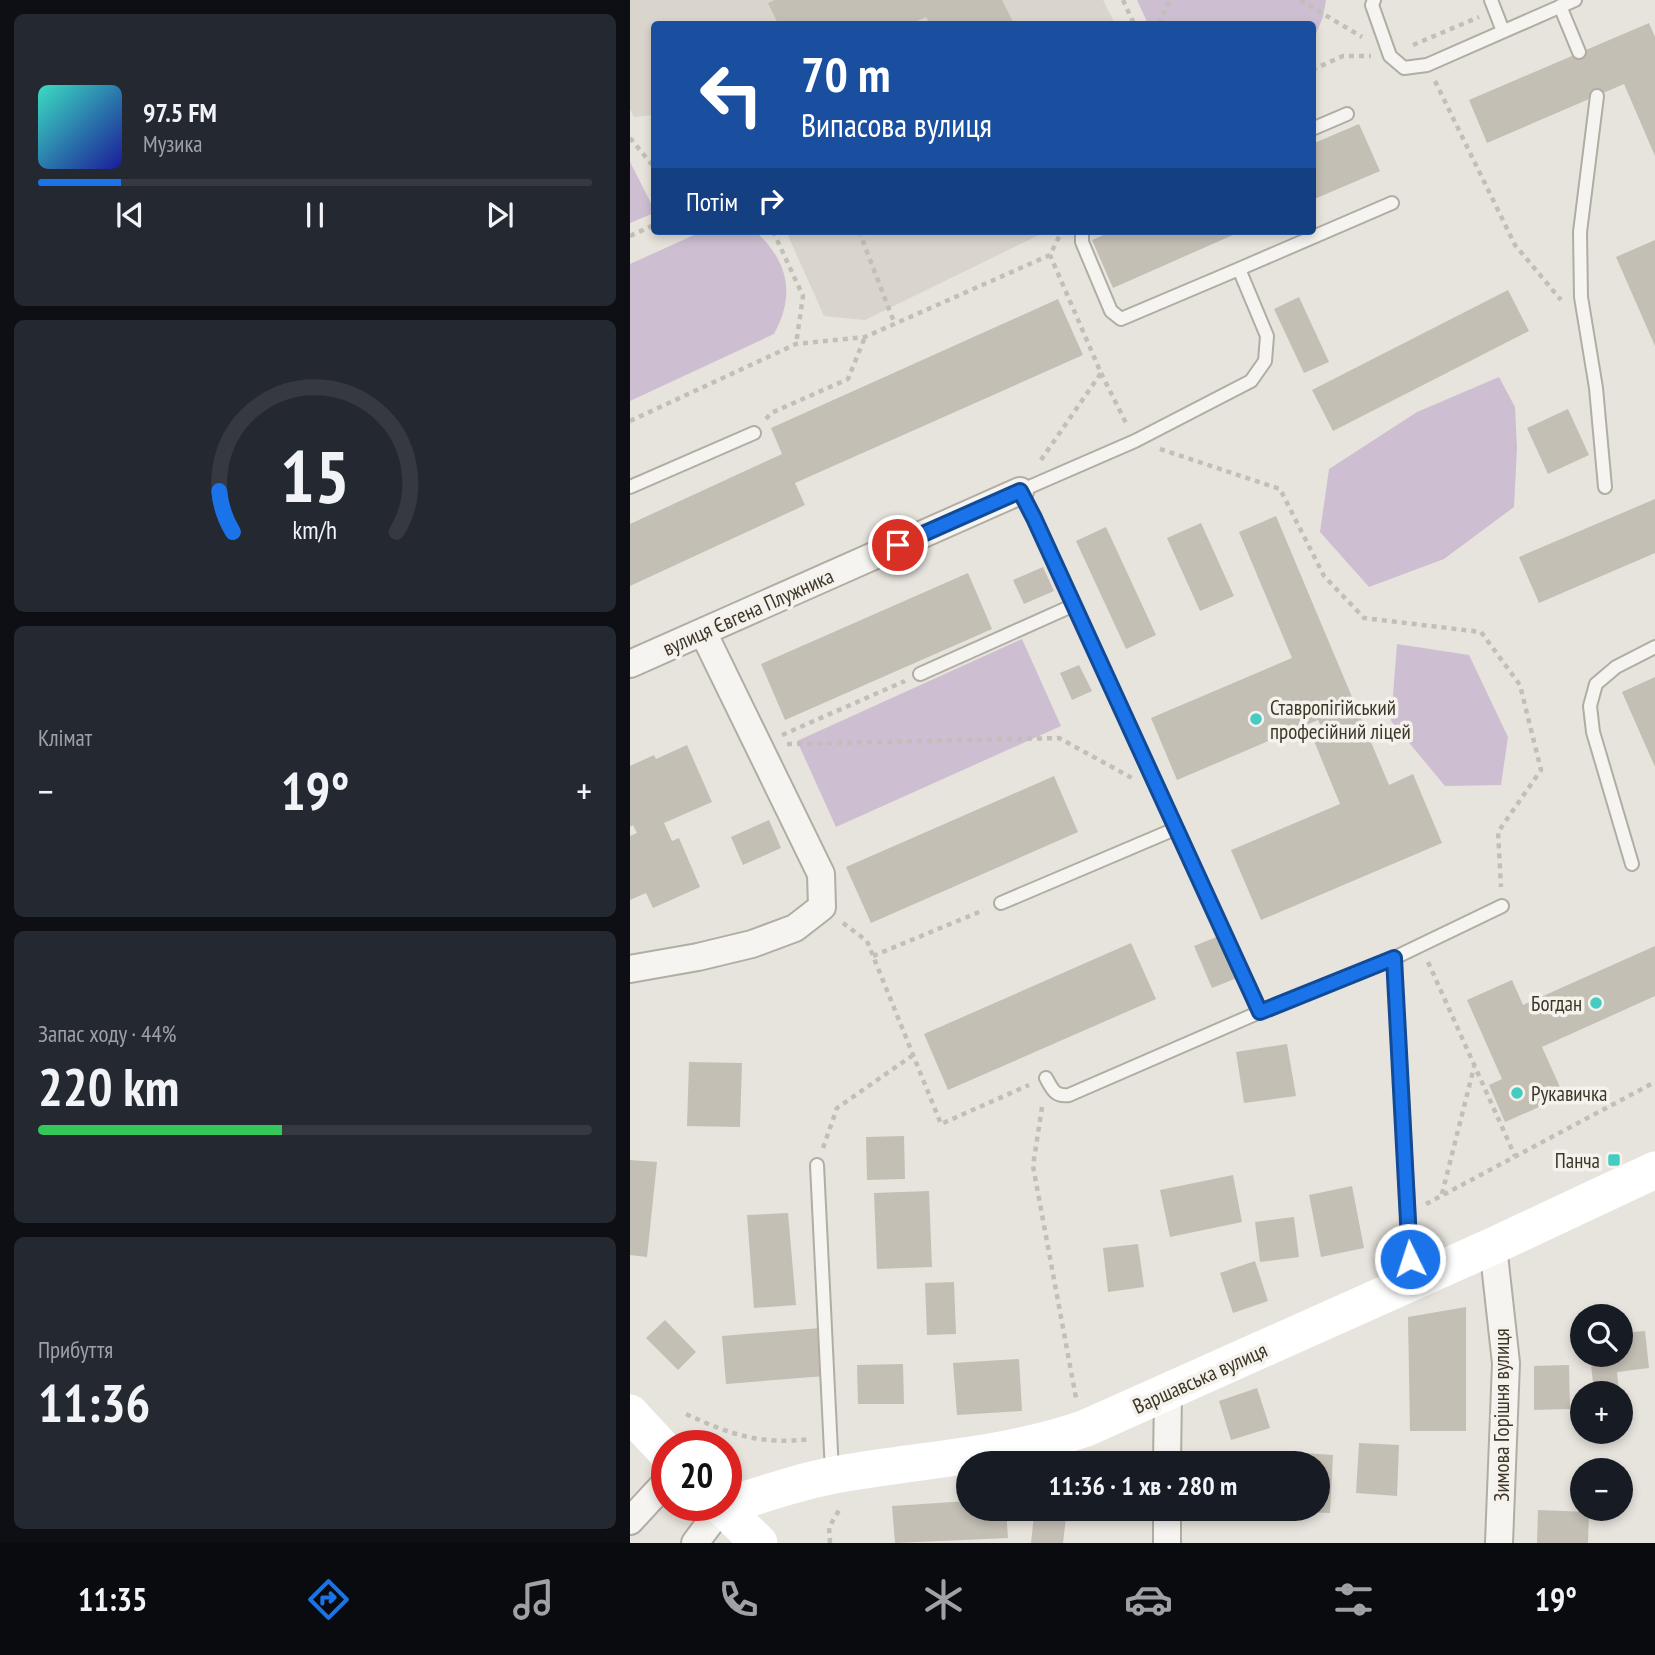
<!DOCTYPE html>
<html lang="uk">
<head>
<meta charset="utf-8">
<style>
	:root { --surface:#171b24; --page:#242831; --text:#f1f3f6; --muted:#9ea1a6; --line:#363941; --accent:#1a73e8 }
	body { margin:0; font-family:"PT Sans Narrow",sans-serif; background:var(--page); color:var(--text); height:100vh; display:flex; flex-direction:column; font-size:26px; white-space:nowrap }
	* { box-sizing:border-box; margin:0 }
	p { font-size:23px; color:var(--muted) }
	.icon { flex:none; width:38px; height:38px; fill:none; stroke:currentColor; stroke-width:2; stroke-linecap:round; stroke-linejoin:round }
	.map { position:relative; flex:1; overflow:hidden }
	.panel { display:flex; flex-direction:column; gap:14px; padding:14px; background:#0d0f14; width:630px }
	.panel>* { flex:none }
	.hud { position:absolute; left:21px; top:21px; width:665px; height:214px; border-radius:7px; box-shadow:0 4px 10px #0003; background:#1a4fa0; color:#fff; overflow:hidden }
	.buttons { position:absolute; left:940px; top:1304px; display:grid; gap:14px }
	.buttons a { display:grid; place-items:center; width:63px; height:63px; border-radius:50%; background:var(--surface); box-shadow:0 4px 10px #0003; font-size:35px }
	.speed { position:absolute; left:21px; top:1430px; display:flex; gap:14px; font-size:35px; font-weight:700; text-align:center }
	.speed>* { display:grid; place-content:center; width:91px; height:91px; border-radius:50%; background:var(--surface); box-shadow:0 4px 10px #0003; line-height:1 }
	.speed .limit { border:10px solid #d22; background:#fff; color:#111 }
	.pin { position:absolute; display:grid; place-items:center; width:60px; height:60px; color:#fff; margin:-30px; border:4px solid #fff; border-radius:50%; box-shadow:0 2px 7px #0007 }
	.me { position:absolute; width:77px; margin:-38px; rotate:356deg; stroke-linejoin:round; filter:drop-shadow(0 0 5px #0008) }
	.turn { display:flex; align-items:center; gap:24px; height:147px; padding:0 35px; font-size:32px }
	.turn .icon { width:91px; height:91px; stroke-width:2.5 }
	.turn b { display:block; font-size:49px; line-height:60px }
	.then { display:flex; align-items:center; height:66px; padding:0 35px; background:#0003; gap:14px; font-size:26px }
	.big { font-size:52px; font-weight:600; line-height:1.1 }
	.panel .card { flex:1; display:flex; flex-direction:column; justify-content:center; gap:10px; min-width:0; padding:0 24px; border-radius:10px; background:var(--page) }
	.panel .dial { align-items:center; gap:0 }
	.dial svg { height:182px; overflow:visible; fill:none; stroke:var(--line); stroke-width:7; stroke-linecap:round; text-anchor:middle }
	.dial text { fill:var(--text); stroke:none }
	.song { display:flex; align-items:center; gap:21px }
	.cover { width:84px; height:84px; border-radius:10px; background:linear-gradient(135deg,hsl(170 70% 55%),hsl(240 70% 35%)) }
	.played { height:7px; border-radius:4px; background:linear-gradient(90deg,var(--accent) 15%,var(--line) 15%) }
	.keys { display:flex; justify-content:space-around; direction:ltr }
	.heat { display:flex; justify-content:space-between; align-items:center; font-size:38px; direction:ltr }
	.charge { height:10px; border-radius:5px; background:linear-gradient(90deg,#34c759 44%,var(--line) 0) }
	.trip { position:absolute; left:326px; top:1451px; width:374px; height:70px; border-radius:35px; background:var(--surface); box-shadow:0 4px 10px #0003; font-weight:600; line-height:70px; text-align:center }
	.menu { display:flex; height:112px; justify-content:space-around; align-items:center; background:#090b0e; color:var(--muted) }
	.menu .icon { width:49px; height:49px }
	.menu .current { color:var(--accent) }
	.menu b { font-size:32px; color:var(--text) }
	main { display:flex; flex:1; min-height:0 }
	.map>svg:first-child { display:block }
	.built { fill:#d9d4cc }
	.green { fill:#cdbfd1 }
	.building { fill:#c4bfb5 }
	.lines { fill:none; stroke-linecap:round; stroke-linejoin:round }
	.lane-casing { stroke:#b1ada3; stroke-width:16 }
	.street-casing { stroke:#b1ada3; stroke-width:30 }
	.path { stroke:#c1bfb8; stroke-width:4.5; stroke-dasharray:5 5; stroke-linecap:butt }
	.lane { stroke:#f5f4f0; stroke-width:12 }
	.street { stroke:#f5f4f0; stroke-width:26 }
	.secondary { stroke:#fff; stroke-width:37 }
	.route-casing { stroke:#114b97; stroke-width:18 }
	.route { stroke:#1a73e8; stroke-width:12 }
	.poi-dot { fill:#43ccbf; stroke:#f5f2ed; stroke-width:2.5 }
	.labels { text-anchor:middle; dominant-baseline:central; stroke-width:7; stroke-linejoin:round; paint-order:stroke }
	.street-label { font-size:21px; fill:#3d3727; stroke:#f5f2ed }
	.poi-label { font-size:21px; fill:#3d3727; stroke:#f5f2ed; text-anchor:start }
</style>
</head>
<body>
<main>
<section class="panel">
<div class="card">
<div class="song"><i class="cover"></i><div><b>97.5 FM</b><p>Музика</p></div></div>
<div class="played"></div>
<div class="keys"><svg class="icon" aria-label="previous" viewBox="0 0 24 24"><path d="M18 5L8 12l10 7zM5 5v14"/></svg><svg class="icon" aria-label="pause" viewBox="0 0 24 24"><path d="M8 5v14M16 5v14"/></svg><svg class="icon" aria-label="next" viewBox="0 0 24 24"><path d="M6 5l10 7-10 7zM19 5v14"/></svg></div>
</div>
<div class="card dial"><svg viewBox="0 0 100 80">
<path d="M14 69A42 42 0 1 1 86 69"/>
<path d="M14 69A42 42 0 0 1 8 51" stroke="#1a73e8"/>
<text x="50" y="56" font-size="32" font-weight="700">15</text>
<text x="50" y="72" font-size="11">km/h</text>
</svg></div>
<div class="card"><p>Клімат</p>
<div class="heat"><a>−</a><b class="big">19°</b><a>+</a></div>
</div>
<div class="card"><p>Запас ходу · 44%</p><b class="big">220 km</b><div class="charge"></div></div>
<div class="card"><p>Прибуття</p><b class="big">11:36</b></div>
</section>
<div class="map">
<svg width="1025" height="1543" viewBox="0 0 1025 1543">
	<rect width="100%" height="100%" fill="#e7e4dd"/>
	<path class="built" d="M0,0H473L485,24H24V115L4,117L0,109Z
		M156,231H417L235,320L194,316Z"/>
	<path class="green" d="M507,0H696L693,17L683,41L682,24H518Z
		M0,162L24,209V213L0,223Z
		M73,231H125C158,261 166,294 144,334L0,401V264Z
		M869,377L885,407L887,448L884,507L814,559L739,587L690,532L699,469L787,412Z
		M392,639L431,726L206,827L167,741Z
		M767,644L839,655L878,737L871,785L815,786L761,721Z"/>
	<path class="building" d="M145,0H372L384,24H300L296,17L280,24H148L138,3Z
		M1019,23L1025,37V156L994,84L857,143L839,100Z
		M729,124L750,171L682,200V144Z
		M483,231H612L483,288L462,240Z
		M1025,240V346L986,257Z
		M878,290L899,331L703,431L682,390Z
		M669,297L699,362L674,373L644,309Z
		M428,299L453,355L165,483L175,505L0,586V524L152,454L141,428Z
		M938,409L959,455L918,474L897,428Z
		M1025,499V553L909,603L889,557Z
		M646,516L759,785L783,774L812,843L631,920L601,850L710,804L682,736L693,731L688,720L547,780L521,718L662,658L609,532Z
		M571,523L604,596L570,611L537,538Z
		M476,527L526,635L496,649L446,541Z
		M413,567L424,591L394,604L383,580Z
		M338,573L362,629L155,720L131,664Z
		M449,665L462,691L442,700L430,673Z
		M1025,677V767L992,692Z
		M57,745L82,802L34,823L42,841L49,838L70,887L23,908L16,893L0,900V836L7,833L3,825L0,827V766L24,755L26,759Z
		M424,776L448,832L241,923L216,867Z
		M139,820L151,848L113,865L101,837Z
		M589,936L607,978L582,988L564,946Z
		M501,943L526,999L318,1090L294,1034Z
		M1025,946V996L912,1047L934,1096L875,1122L859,1085L872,1079L837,1000L882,980L893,1005Z
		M657,1044L666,1096L614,1103L606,1052Z
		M59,1062L112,1063L110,1127L57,1126Z
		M274,1136L275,1179L237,1180L236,1137Z
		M0,1160L27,1162L17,1257L0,1255Z
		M603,1175L612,1222L540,1237L530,1190Z
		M722,1186L734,1248L691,1257L679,1195Z
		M299,1191L302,1267L247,1269L244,1193Z
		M158,1213L166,1305L124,1308L117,1215Z
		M664,1217L669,1257L630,1262L625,1222Z
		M508,1244L514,1287L478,1292L473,1248Z
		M625,1261L638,1301L603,1313L590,1273Z
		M324,1282L326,1334L297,1335L295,1283Z
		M836,1307V1431H780L778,1317Z
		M35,1320L66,1352L48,1370L16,1338Z
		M191,1328L195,1376L96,1384L92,1336Z
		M1015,1331L1019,1368L987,1372L989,1393H964L960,1354H990V1333Z
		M389,1359L392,1411L327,1415L323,1363Z
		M273,1364L274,1404H228L227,1365Z
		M939,1365L940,1409L904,1410V1366Z
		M627,1388L640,1428L601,1440L589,1401Z
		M729,1443L769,1445L767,1496L726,1493Z
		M675,1453L703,1455L700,1513L672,1512V1508H688V1463H675Z
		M338,1501V1508H376L378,1538L265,1543L262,1506Z
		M908,1510L959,1512L958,1543H907Z
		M404,1515L436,1517L433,1543H401Z"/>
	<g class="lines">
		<g class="lane-casing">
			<path id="lane" d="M744,0L742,5L760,56L774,68L797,65L945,0
				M861,0L873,31
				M930,6L949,52
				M967,96L950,232L951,297L966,388L975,487
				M682,129L717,114
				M762,203L609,269L637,336L635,361L621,381L505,441L390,491L404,518L630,1012L764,958L782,1278
				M452,231V242L481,311L491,319L609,269
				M0,487L124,433
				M290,674L444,605
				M1002,864L963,732L960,706L966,684L986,667L1025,647
				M371,903L545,829
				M764,958L872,906
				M416,1078C422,1089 425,1097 439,1095L630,1012
				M187,1165L202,1472"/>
		</g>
		<g class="street-casing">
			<path id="street" d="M0,664L390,491
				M0,969L68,957L122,944L165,928L192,907L191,874L73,632
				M863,1246L876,1363L869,1543
				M537,1463L538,1393
				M0,1521L37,1481
				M65,1543L92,1507
				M537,1543V1508"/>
		</g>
		<path class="path" d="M493,0L504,24
			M670,0L732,37
			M529,24L540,0
			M783,45L849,17
			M682,70L713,56H741
			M805,81L885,245L931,300
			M0,138L24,167
			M143,231L173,296L166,344
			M229,231L264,322
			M0,236L24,225
			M471,373L497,425
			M136,419L141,413L218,379L235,337
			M0,421L166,344L235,337L420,255L432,231
			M530,449L650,489L694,576L734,618L851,632L890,685L911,770L868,832L871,887
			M411,460L471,373L420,255
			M152,735L275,681
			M157,744L429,738L502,778
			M213,923L237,941L311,1124L399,1085
			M243,956L354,910
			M798,962L885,1156
			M412,1107L403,1166L446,1398
			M193,1148L207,1108L283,1055
			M812,1194L844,1067
			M796,1204L1025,1082
			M56,1414C101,1435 131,1445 181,1439
			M200,1543L199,1527L211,1507"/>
		<use href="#lane" class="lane"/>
		<use href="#street" class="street"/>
		<path class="secondary" d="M0,1413L37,1453
			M90,1505L129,1543
			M92,1507C131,1495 170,1481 210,1474C293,1459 377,1456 456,1428L863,1246L1025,1170"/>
	</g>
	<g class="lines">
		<g class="route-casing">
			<path id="route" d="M268,545L390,491L404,518L630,1012L764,958L780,1259"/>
		</g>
		<use href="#route" class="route"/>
	</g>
	<g class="poi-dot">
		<circle cx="626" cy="719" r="7"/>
		<circle cx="966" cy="1003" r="7"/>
		<circle cx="887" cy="1093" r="7"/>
		<rect x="977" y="1153" width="14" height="14" rx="3.5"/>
	</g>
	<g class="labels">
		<g class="street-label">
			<text transform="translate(118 612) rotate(-24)">вулиця Євгена Плужника</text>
			<text transform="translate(570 1378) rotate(-24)">Варшавська вулиця</text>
			<text transform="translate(871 1415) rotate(-90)">Зимова Горішня вулиця</text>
		</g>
		<g class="poi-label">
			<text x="640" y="707">Ставропігійський<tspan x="640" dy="24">професійний ліцей</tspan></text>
			<text x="952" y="1003" text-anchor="end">Богдан</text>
			<text x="901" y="1093">Рукавичка</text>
			<text x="970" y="1160" text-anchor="end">Панча</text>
		</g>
	</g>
</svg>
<div class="buttons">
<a><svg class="icon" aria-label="search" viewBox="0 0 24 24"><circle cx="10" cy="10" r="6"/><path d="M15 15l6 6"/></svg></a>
<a>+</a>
<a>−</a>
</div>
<div class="speed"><div class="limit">20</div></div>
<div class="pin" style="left:268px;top:545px;background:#d93025"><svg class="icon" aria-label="arrive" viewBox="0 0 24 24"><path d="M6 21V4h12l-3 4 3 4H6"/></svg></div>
<svg class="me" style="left:780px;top:1259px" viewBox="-20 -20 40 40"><circle r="17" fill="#1a73e8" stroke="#fff" stroke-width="3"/><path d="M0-11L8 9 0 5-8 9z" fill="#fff"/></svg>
<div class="trip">11:36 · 1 хв · 280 m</div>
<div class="hud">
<div class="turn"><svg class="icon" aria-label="left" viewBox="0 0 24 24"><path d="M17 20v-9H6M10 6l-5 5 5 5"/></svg><div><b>70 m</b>Випасова вулиця</div></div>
<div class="then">Потім<svg class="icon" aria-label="right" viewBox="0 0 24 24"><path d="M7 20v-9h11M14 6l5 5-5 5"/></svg></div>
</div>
</div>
</main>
<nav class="menu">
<b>11:35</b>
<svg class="icon current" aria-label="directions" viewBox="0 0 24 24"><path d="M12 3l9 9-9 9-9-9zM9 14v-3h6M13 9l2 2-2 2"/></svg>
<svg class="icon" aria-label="music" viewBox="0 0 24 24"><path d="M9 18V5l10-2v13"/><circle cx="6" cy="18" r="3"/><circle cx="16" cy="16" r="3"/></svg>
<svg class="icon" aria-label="phone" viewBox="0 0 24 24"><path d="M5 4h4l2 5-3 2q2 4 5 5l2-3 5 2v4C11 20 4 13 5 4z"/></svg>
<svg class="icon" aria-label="climate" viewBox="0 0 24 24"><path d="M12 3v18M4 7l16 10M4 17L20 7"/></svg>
<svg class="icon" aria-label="car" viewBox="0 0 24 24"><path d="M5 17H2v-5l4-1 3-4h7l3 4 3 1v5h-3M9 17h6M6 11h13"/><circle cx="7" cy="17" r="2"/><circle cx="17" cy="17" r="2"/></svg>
<svg class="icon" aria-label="filters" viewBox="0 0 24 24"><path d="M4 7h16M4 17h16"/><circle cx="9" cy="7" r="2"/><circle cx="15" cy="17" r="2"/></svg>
<b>19°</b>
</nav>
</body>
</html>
